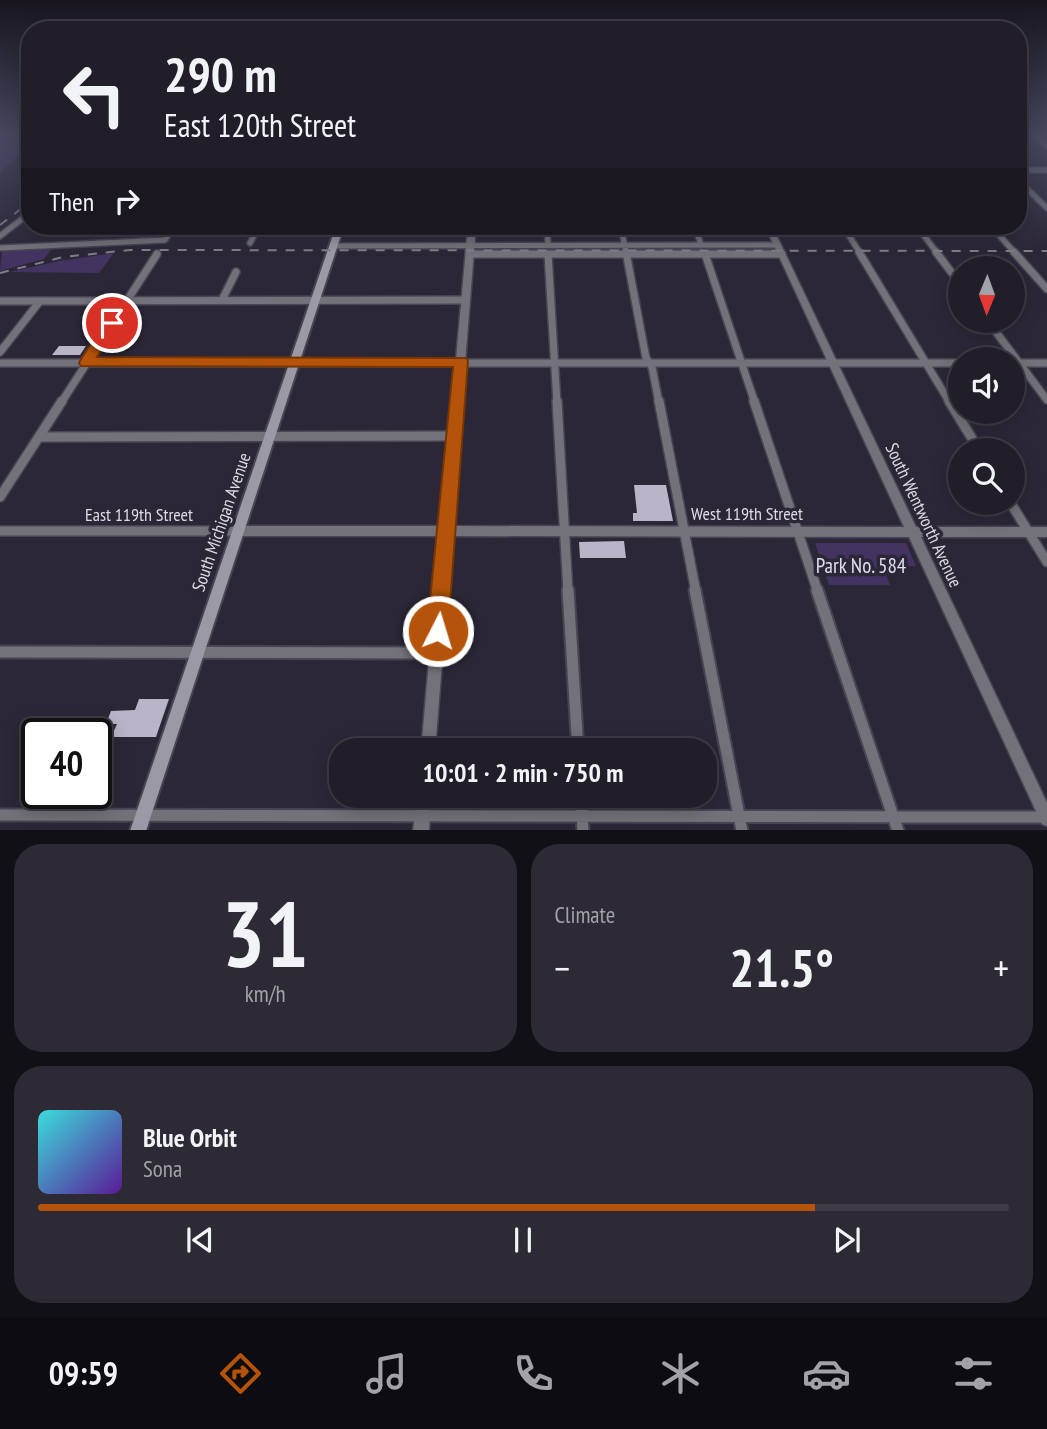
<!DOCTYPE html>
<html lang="en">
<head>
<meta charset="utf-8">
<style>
	:root { --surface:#211d29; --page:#2d2a35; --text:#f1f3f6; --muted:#a2a2a8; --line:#3e3b46; --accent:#b45309 }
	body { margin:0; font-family:"PT Sans Narrow",sans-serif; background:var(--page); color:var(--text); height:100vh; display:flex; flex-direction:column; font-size:26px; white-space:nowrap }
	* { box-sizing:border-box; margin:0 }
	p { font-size:23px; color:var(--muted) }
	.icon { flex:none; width:38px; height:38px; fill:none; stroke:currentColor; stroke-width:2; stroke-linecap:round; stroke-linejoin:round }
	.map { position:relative; height:830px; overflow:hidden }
	.side { display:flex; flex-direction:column; gap:14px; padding:14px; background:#121017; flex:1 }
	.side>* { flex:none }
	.banner { position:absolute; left:21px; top:21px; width:1006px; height:214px; border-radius:28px; box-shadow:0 4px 18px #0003,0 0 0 2px var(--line); background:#211d29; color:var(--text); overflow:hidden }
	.needle { width:46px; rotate:181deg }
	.controls { position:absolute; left:948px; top:256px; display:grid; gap:14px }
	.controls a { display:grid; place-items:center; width:77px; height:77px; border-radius:50%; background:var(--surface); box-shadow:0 4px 18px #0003,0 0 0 2px var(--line); font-size:35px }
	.speed { position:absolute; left:21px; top:718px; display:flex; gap:14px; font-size:35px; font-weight:700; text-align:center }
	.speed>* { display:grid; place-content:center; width:91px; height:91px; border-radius:50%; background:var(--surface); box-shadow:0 4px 18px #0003,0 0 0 2px var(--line); line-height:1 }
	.speed .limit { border:4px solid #111; border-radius:10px; background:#fff; color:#111 }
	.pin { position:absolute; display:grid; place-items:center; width:60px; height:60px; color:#fff; margin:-30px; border:4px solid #fff; border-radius:50%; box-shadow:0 2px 7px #0007 }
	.me { position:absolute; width:77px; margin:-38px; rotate:5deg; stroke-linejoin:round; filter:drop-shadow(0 0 5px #0008) }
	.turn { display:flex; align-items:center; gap:24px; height:147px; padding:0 28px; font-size:32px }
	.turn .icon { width:91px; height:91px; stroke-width:2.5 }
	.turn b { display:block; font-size:49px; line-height:60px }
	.then { display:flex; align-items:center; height:66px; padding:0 28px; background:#0003; gap:14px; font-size:26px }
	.big { font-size:52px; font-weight:600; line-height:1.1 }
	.side .card { flex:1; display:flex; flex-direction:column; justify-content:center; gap:10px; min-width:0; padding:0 24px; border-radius:28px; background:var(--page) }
	.side .dial { align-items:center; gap:0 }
	.dial b { font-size:91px; line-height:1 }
	.song { display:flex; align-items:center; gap:21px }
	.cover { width:84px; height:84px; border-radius:10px; background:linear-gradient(135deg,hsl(180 70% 55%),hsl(270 70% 35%)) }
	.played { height:7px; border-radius:4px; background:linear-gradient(90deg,var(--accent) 80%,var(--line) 80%) }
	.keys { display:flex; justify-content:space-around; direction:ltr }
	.heat { display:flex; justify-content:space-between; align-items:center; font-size:38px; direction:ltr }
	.side .tiles { flex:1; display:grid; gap:14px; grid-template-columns:1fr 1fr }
	.card:last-child { grid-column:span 2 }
	.trip { position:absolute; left:329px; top:738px; width:388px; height:70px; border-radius:28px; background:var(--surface); box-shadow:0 4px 18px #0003,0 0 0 2px var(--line); font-weight:600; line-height:70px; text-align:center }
	.menu { display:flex; height:112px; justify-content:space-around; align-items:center; background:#0d0c10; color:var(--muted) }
	.menu .icon { width:49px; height:49px }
	.menu .on { color:var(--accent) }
	.menu b { font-size:32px; color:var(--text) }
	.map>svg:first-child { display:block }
	.green { fill:#423361 }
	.building { fill:#b9b4c8 }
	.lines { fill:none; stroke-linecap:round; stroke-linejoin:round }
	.minor-far3-casing { stroke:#484453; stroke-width:8 }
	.minor-far2-casing { stroke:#484453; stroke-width:10 }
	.minor-far1-casing { stroke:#484453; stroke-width:12 }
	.minor-casing { stroke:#484453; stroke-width:15 }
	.tertiary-casing { stroke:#484453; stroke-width:3 }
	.secondary-casing { stroke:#484453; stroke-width:4 }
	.minor-far3 { stroke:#737179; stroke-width:5 }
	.minor-far2 { stroke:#737179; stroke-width:7 }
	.minor-far1 { stroke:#737179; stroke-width:9 }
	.minor { stroke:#737179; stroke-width:11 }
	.tertiary { fill:#737179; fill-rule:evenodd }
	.secondary { fill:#9c99a6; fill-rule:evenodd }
	.rail { stroke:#807c89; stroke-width:2; stroke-dasharray:9 9; stroke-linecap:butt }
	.route { fill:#b45309; stroke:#753606; stroke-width:2 }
	.labels { text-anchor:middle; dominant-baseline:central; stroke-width:7; stroke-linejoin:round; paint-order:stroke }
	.street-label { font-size:18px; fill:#dedbe5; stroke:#2c2737 }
	.near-park-label { font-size:21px; fill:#e1dcf0; stroke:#2c2737 }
</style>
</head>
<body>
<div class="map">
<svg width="1047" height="831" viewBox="0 0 1047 831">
	<rect width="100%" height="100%" fill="#2c2737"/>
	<path class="green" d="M3,135H30V145L0,172V137Z
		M52,249L44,259L0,271L2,250Z
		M114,253L99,273L9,272L59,261Z
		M815,543H906L916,566H883L890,585H829Z"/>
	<path class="building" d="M59,346H86L80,355H52Z
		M634,485H666L673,521H633V513H637Z
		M624,541L626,558H580L579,542Z
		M139,699H169L156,737H111L117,724H106L111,711L135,710Z"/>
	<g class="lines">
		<g class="minor-far3-casing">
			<path id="minor-far3" d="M1034,135L1047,146
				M1018,170H1047
				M1018,180L1047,208
				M547,226L548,245
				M621,226L626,253
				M695,226L701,245
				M843,226L860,253
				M917,226L937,253
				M991,226L1015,253
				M0,236L30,213
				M250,243L259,226
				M334,246L778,245
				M0,248L165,240L174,226"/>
		</g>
		<g class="minor-far2-casing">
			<path id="minor-far2" d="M626,252L646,358L652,367L659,403
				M859,252L950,403
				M936,252L961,285
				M1014,252L1047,289
				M470,254H782
				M548,254L557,403
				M705,254L755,403
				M222,300L236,272
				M0,301L466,300
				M987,320L1047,400
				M0,352L40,301
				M0,363H961
				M1016,363H1047
				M61,403L157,254"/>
		</g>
		<g class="minor-far1-casing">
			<path id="minor-far1" d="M557,401L568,592
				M659,401L696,592
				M754,401L818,592
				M949,401L979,450
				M39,437L454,436
				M0,497L62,401
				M1010,502L1047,562
				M0,531H239"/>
		</g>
		<g class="minor-casing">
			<path id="minor" d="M568,590L578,751
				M695,590L742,831
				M817,590L898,831
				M0,652L436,653
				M581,796L583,831
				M0,815L1047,817"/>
		</g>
		<g class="tertiary-casing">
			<path id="tertiary" d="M468,226H476L452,526L904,527L765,226H772L916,527H1047V537H921L1047,803V826L1042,824L909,537L452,536L435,751H421L440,536H239L235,535L233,531L235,527L239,526H441Z
				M417,796H431L429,831H413Z"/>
		</g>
		<g class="secondary-casing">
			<path id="secondary" d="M336,226H344L146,831H130Z"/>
		</g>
		<use href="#minor-far3" class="minor-far3"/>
		<use href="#minor-far2" class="minor-far2"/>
		<use href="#minor-far1" class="minor-far1"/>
		<use href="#minor" class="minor"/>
		<use href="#tertiary" class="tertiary"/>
		<use href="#secondary" class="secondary"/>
		<path class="rail" d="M0,225L30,202
			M0,273L63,257L130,250L1047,251"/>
	</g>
	<linearGradient id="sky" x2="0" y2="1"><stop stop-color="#18151e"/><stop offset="0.54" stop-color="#45475e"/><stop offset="1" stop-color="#45475e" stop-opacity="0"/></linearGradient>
	<rect width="1047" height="251" fill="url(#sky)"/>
	<path class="route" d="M112,318L119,323L97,357L466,358L468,361L448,631L445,638L438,641L430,638L427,631L453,367L81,366L79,363L81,359L107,319Z"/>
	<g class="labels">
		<g class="street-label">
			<text x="747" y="513">West 119th Street</text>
			<text x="139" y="514">East 119th Street</text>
			<text transform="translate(924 515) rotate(65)">South Wentworth Avenue</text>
			<text transform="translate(221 522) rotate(-71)">South Michigan Avenue</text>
		</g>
		<g class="near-park-label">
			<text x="861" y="565">Park No. 584</text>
		</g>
	</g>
</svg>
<div class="controls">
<a><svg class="needle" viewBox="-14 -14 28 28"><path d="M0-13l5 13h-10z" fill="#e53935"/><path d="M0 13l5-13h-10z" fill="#a2a2a8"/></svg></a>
<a><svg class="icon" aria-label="sound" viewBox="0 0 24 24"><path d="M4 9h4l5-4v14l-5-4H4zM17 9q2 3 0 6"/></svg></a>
<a><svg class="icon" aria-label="search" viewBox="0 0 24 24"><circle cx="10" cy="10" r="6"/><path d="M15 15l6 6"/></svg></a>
</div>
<div class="speed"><div class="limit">40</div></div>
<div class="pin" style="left:112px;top:323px;background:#d93025"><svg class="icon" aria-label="arrive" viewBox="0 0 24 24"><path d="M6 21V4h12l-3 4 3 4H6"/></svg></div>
<svg class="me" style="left:438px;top:631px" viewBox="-20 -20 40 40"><circle r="17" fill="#b45309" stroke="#fff" stroke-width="3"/><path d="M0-11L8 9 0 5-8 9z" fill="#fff"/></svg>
<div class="trip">10:01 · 2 min · 750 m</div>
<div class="banner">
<div class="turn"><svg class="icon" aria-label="left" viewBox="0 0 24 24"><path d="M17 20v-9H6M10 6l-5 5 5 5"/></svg><div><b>290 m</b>East 120th Street</div></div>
<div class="then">Then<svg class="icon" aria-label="right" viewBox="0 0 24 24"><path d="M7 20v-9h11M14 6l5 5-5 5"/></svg></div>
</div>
</div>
<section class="side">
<div class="tiles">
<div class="card dial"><b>31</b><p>km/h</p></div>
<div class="card"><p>Climate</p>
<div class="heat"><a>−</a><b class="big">21.5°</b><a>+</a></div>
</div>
<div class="card">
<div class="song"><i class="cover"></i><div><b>Blue Orbit</b><p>Sona</p></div></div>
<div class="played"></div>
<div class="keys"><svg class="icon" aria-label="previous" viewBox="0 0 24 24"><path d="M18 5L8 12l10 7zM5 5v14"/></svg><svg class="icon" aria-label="pause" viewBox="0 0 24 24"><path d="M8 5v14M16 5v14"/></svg><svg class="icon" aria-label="next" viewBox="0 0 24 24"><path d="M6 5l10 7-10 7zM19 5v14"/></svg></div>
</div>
</div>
</section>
<nav class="menu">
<b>09:59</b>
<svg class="icon on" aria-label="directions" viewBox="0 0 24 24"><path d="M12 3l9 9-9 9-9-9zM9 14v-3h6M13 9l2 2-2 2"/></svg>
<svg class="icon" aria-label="music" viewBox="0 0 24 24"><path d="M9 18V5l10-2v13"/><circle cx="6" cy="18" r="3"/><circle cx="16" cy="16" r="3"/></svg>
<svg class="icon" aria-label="phone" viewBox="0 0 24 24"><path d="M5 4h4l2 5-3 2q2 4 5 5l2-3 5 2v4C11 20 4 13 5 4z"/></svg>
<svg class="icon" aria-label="climate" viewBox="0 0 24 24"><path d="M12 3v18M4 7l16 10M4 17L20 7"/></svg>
<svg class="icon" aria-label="car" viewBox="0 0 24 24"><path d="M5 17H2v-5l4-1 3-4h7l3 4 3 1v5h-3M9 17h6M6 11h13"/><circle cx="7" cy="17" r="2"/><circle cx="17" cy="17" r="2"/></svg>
<svg class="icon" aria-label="filters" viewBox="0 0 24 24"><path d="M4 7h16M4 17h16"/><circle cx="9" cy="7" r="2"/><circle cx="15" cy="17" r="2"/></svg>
</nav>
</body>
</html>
